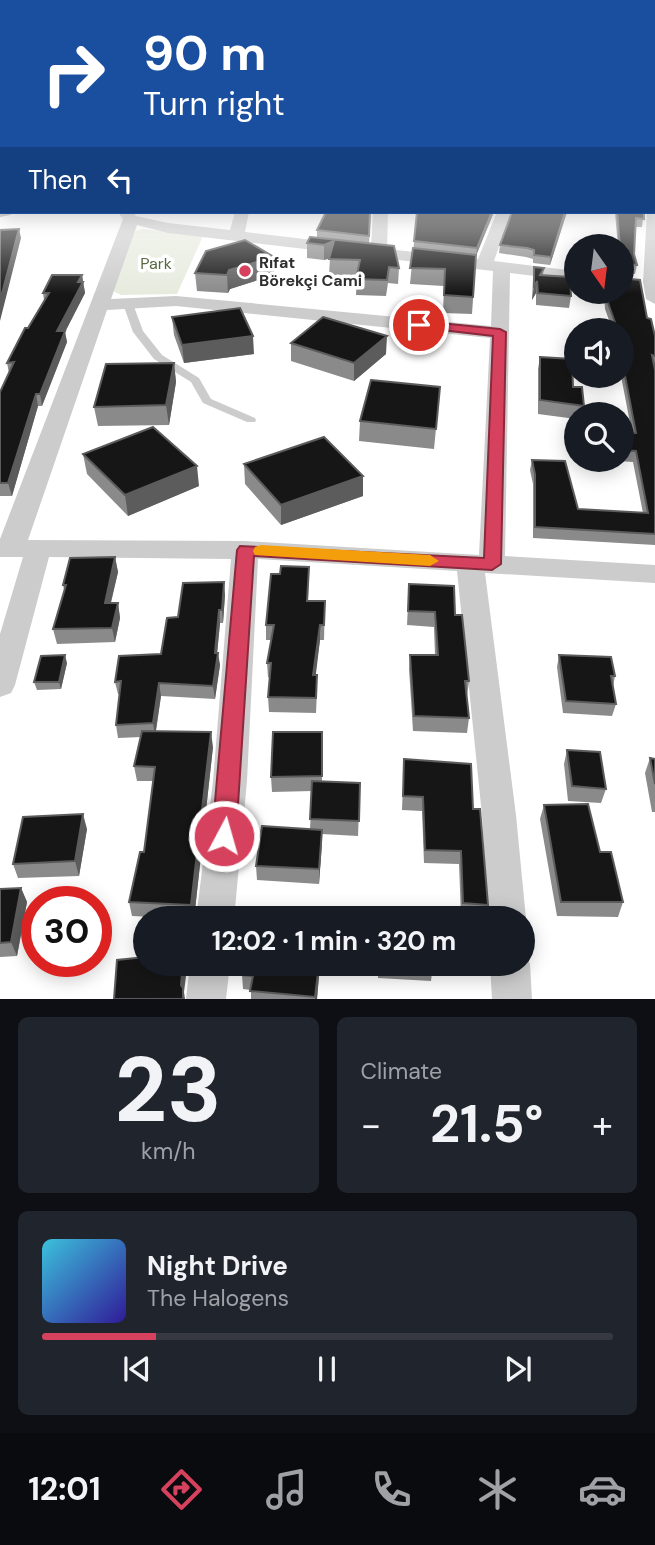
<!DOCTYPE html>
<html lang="en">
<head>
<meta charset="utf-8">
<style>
	:root { --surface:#171b24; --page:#20242c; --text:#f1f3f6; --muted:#9ea1a6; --line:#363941; --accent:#d6415e }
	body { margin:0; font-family:"DM Sans",sans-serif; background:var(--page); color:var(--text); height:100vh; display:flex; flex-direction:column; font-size:26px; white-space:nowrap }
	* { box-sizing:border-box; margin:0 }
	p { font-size:23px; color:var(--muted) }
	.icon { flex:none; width:38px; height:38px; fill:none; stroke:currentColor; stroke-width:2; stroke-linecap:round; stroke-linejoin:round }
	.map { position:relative; height:999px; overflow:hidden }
	.side { display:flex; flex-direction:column; gap:18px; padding:18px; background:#0d0f14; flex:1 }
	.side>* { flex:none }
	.top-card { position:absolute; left:0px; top:0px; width:656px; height:214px; box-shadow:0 4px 18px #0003; background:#1a4fa0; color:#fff; overflow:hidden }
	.needle { width:46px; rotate:166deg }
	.controls { position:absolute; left:564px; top:234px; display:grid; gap:14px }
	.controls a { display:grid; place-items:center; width:70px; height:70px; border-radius:50%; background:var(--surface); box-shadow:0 4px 18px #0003; font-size:35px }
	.speed { position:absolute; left:21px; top:886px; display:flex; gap:14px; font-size:35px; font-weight:700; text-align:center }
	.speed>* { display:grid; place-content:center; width:91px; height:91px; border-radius:50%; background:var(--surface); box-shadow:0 4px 18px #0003; line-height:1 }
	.speed .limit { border:10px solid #d22; background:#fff; color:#111 }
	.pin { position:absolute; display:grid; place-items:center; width:60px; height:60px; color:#fff; margin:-30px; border:4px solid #fff; border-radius:50%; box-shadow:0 2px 7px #0007 }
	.me { position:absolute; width:77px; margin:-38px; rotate:6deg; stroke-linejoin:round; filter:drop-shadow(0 0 5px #0008) }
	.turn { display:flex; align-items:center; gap:24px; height:147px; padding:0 28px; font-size:32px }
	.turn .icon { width:91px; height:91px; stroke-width:2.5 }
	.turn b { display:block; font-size:49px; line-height:60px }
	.then { display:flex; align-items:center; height:66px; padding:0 28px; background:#0003; gap:14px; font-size:26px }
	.big { font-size:52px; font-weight:700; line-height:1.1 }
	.side .tile { flex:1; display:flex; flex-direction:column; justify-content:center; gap:10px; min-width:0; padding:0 24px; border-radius:10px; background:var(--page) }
	.side .dial { align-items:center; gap:0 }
	.dial b { font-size:91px; line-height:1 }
	.song { display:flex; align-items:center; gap:21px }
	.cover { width:84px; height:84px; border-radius:10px; background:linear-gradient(135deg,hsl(190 70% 55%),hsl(250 70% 35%)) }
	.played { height:7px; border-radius:4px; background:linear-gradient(90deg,var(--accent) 20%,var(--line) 20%) }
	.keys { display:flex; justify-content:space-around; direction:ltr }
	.heat { display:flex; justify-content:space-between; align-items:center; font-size:38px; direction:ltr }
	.side .tiles { flex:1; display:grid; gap:18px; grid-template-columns:1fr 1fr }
	.tile:last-child { grid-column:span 2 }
	.trip { position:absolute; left:133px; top:906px; width:402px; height:70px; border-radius:35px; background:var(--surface); box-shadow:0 4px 18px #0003; font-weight:700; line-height:70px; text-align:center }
	.tabs { display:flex; height:112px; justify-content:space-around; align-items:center; background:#090b0e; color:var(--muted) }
	.tabs .icon { width:49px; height:49px }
	.tabs .current { color:var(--accent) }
	.tabs b { font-size:32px; color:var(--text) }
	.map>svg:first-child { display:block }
	.green { fill:#e7ebde }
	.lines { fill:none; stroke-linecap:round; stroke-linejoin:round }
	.service { fill:#ccc; fill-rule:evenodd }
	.minor { fill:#ccc; fill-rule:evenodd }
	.trunk { fill:#9e9e9e; fill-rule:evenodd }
	.wall { fill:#8a8a8a }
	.shaded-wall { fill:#5c5c5c }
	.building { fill:#161616; stroke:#5c5c5c; stroke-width:2 }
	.route { fill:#d6415e; stroke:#8b2a3d; stroke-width:2 }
	.slow { fill:#f59e0b }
	.poi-dot { fill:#d6415e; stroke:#fff; stroke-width:2.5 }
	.labels { text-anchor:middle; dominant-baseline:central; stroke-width:7; stroke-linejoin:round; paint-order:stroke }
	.far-poi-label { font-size:16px; font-weight:bold; fill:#2f2f2f; stroke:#fff; text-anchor:start }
	.far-park-label { font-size:16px; fill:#576740; stroke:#fff }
</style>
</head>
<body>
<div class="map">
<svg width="655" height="999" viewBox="0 0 655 999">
	<rect width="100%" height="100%" fill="#fff"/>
	<path class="green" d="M143,229L203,236L177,294L121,295L111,290L131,232Z"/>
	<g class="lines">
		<path class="service" d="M128,301L133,304L143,331L162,355L199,378L211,399L255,418L256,420L255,422H247L203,403L191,382L154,359L133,332L123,304Z"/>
		<path class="minor" d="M0,154H2L0,160Z
			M655,205V304L646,299L643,282L647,212H654Z
			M118,212H133L136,216L168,223L230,230L235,212H249L245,232L371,247L373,212H388L387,249L478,259L497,212H511L494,261L576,271V281L510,273L505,556L655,565V583L485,573L516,815L526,919L523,926V919H488L482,815L457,571L258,559L247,781L234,919H196L213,781L231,559L49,557L15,685L11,693L0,697V634L23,557H0V539L123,219ZM137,225L168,233L493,271L491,326L176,296L111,299ZM176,306L490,338L479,555L245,541L28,540L107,310Z
			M523,950L530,964L532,999H492L490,964H523Z
			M190,964H230L226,999H186Z"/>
		<path class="trunk" d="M0,203L2,212H13L10,215L0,217Z"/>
	</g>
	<path class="wall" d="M371,212L369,244L399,268L398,284L388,283L386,296L356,295L357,276L329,275L330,258L324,260L307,258V243L317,238V230Z
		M417,212H494L476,255L472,314L443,313L444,286L410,284Z
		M512,212H567L550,265L533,263V259L526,257L499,253L500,245Z
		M588,212H644L642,227H635L634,254L637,265L635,274L621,272V247H618L615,213Z
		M274,257V275L230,289L228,293L197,291L195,273Z
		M534,267L544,268L543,275L571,296L569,308L536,305V293L532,300L533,278Z
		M82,275L85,293L65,332L67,342L42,406H38L12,496H0V392L9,373L7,363L44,300L43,293Z
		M604,292H621L647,318L655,336V365H654L655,370V545L533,538V484L530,470L532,460L578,509L643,513L633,462L618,461L621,460V432L632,433L621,376V331H613L605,309Z
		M172,317L254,354L184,363L174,335Z
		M291,343L386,354L354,381L291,361Z
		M540,357L573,387L584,406L582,415H576V419L538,414V369Z
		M174,363L176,382L169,425L98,426L94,407Z
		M440,387L434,449L359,441L360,421Z
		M83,454L199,486L128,516L87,474Z
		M244,464L363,476V496L281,525L245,484Z
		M115,557L118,572L111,603H118L120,618L115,642L57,644L53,629L64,590L63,585Z
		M309,567L308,601H325L324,640H320L315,675L317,690L316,713L269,712L268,697L270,678L268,677L267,663L271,640H266V625L280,574Z
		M409,584L455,615L469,681L467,696L469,718L467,733L413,731L409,669L410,655H435L434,627L407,625Z
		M225,595L223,623H220L217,653L220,665L215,699L161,696L156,731L213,747L194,919L132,916L129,902L144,852L153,781H137L134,766L141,737L118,738L116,725L120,694H118L115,682L161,654L178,617Z
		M559,655L615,676L613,687L616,704L612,716L563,713L557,667Z
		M67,663L61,689L37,690L34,682Z
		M322,732V782L360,783L358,836L322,834L319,884L257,880L256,866L310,829L312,791L272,792L271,777Z
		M567,750L606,789L601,803L568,801L564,764Z
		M650,758L655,759V812H652L645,773Z
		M404,759L473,809L488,905L485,918L461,916L459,864L424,863L422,811L402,810Z
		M544,805L600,852L623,902L618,917L557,916L540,819Z
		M87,829L79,876L18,878L13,864Z
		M21,888L27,902L17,956L0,957V889Z
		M320,964L317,999H251V990L243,989L242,975Z
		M378,964H433L431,981L378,978Z"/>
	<path class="shaded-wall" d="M492,212H494L476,256L477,248Z
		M565,212H567L550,265L551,257Z
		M19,229L21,238L0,321V301Z
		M334,241V257L324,260V245Z
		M274,257V275L230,289L228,293L227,275L229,270Z
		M82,275L85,293L65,332L67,342L42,406L40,394L57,331Z
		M537,281L536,293L532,300L534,288Z
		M253,336L254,354L184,363L182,345Z
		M387,336L386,354L354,381V363Z
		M174,363L176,382L169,425L166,405Z
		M36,394L38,406L12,496L8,483Z
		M197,466L199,486L128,516L125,495Z
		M363,476V496L281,525V505Z
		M115,557L118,572L107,618L105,603Z
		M224,582L225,595L223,623L222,610Z
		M118,603L120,618L115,642L112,628Z
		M219,610L220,623L216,665L215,653Z
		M320,625V640L314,690L313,675Z
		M218,653L220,665L215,699L213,686Z
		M65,655L67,663L61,689L59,682Z
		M159,683L161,696L155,736L153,723Z
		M211,732L213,747L194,919L191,905Z
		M83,814L87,829L79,876L75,861Z
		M322,830V844L319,884V869Z
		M21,888L27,902L17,956L11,942Z
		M183,964H186L187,968L184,992L185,999H183L181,985Z
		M319,964H320L317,999H315Z"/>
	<path class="building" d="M326,212H370L369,236L317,230Z
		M417,212H492L477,248L414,241Z
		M512,212H565L551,257L534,255V250L527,248L500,245Z
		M617,212H644V219L636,218L634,254L637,265L623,264L621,265V247H620Z
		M19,229L0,301V230Z
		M310,237L394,246L399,268L389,267L387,280L356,279L360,260L329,259L334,241L324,245L307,243Z
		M245,240L274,257L229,270L227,275L195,273L206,251Z
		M413,248L476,255L473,297L444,295L445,269L410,268Z
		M534,267L544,268L540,275L570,277L571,296L538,293L537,281L534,288Z
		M52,275H82L78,282H83L57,331H65L40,394H36L8,483H0V392L14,362L7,363L25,328H28L49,293H43Z
		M621,278L640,280L647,318L651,319L655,336V356L652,355L655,370V534L535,527V474L532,460L565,461L578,509L648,513L636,451L621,450V432L636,433L621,355V331H618L607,300L606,292H621Z
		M240,308L253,336L182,345L172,317Z
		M323,317L387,336L354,363L291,343Z
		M540,357L572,359L573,387H582L584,406L540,400Z
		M174,363L166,405L94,407L106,364Z
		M371,380L440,387L436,429L360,421Z
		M153,427L197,466L125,495L83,454Z
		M324,437L363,476L281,505L244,464Z
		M115,557L105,603H118L112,628L53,629L66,585H63L70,558Z
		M281,566L309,567L307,601H325L324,625H320L313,675H317L316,698L268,697L271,663H267L274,625H266L271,574H280Z
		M224,582L222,610H219L215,653H218L213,686L159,683L153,723L116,725L121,681L115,682L119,656L161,654L167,618L178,617L183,583Z
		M409,584L454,586L455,615H462L469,681H465L469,718L414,716L410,655H438L435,612L408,611Z
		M65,655L59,682H34L41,656Z
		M559,655L611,657L615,676H611L616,704L566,701Z
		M142,731L211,732L191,905L129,902L140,852H144L155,767L134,766Z
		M273,732H322V776L271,777Z
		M567,750L600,752L606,789L572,786Z
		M650,758L655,759V784Z
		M404,759L471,764L473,809H480L488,905L463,903L461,851L425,850L423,797L403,796Z
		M312,781L360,783L359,821L310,819Z
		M588,804L600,852H611L623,902H561L544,805Z
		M83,814L75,861L13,864L23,817Z
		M262,826L322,830L319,869L256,866Z
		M21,888L11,942L0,943V889Z
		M380,911L431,914L432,919H380Z
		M145,957V964H183L181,985L183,988V999H114L117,960Z
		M243,964H319L315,997L250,991L253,976L242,975Z
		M392,964H433V967Z"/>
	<linearGradient id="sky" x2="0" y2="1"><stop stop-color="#9dc6e8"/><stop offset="0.52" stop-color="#fff"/><stop offset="1" stop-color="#fff" stop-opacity="0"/></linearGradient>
	<rect width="655" height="294" fill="url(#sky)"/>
	<path class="route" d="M419,321L500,329L506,332L501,564L492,570L254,556L236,836L232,844L224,847L216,844L212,836L237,550L240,546L484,558L493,336L415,327L413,325Z"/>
	<path class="slow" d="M261,545L430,555L439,561L430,566L255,555L253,551L255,547Z"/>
	<circle class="poi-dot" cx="245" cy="271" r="7"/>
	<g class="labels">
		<g class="far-poi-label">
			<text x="259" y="262">Rıfat<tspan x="259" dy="18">Börekçi Cami</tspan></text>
		</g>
		<g class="far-park-label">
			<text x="156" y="263">Park</text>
		</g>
	</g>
</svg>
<div class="controls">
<a><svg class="needle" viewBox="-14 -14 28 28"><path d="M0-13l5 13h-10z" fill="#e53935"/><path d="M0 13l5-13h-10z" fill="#9ea1a6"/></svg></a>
<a><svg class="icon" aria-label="sound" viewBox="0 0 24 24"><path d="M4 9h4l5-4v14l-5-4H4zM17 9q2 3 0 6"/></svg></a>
<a><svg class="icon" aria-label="search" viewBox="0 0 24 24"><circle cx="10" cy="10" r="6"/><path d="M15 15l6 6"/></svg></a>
</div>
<div class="speed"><div class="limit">30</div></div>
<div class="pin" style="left:419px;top:325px;background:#d93025"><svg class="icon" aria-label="arrive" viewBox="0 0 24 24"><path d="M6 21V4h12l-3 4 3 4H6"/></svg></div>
<svg class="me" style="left:224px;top:836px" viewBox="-20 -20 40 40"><circle r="17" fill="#d6415e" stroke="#fff" stroke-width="3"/><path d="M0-11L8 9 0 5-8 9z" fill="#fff"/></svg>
<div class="trip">12:02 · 1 min · 320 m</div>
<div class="top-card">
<div class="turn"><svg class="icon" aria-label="right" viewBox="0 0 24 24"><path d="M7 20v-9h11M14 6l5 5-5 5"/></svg><div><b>90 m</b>Turn right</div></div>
<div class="then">Then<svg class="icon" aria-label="left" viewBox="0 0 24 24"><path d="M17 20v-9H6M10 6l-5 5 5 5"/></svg></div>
</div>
</div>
<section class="side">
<div class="tiles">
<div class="tile dial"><b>23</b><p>km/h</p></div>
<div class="tile"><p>Climate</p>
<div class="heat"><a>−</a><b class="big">21.5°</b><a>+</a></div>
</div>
<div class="tile">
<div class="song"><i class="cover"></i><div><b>Night Drive</b><p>The Halogens</p></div></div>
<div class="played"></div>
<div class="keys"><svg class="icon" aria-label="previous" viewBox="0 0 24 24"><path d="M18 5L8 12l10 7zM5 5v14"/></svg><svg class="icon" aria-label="pause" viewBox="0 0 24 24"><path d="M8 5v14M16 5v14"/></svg><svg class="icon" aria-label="next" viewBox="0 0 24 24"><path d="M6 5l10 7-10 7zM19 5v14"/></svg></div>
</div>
</div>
</section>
<nav class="tabs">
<b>12:01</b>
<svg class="icon current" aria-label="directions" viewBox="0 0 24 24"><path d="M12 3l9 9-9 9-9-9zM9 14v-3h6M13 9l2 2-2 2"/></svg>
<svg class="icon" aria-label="music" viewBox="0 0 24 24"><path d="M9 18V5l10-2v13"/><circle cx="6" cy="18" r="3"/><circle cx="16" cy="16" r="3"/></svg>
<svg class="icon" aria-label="phone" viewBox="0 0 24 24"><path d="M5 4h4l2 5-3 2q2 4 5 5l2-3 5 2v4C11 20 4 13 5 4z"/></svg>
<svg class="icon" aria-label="climate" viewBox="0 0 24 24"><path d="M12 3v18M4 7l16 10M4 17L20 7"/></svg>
<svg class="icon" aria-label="car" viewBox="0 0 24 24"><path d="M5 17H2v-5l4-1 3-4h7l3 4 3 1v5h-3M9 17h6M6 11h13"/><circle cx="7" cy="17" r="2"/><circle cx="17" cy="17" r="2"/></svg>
</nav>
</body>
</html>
